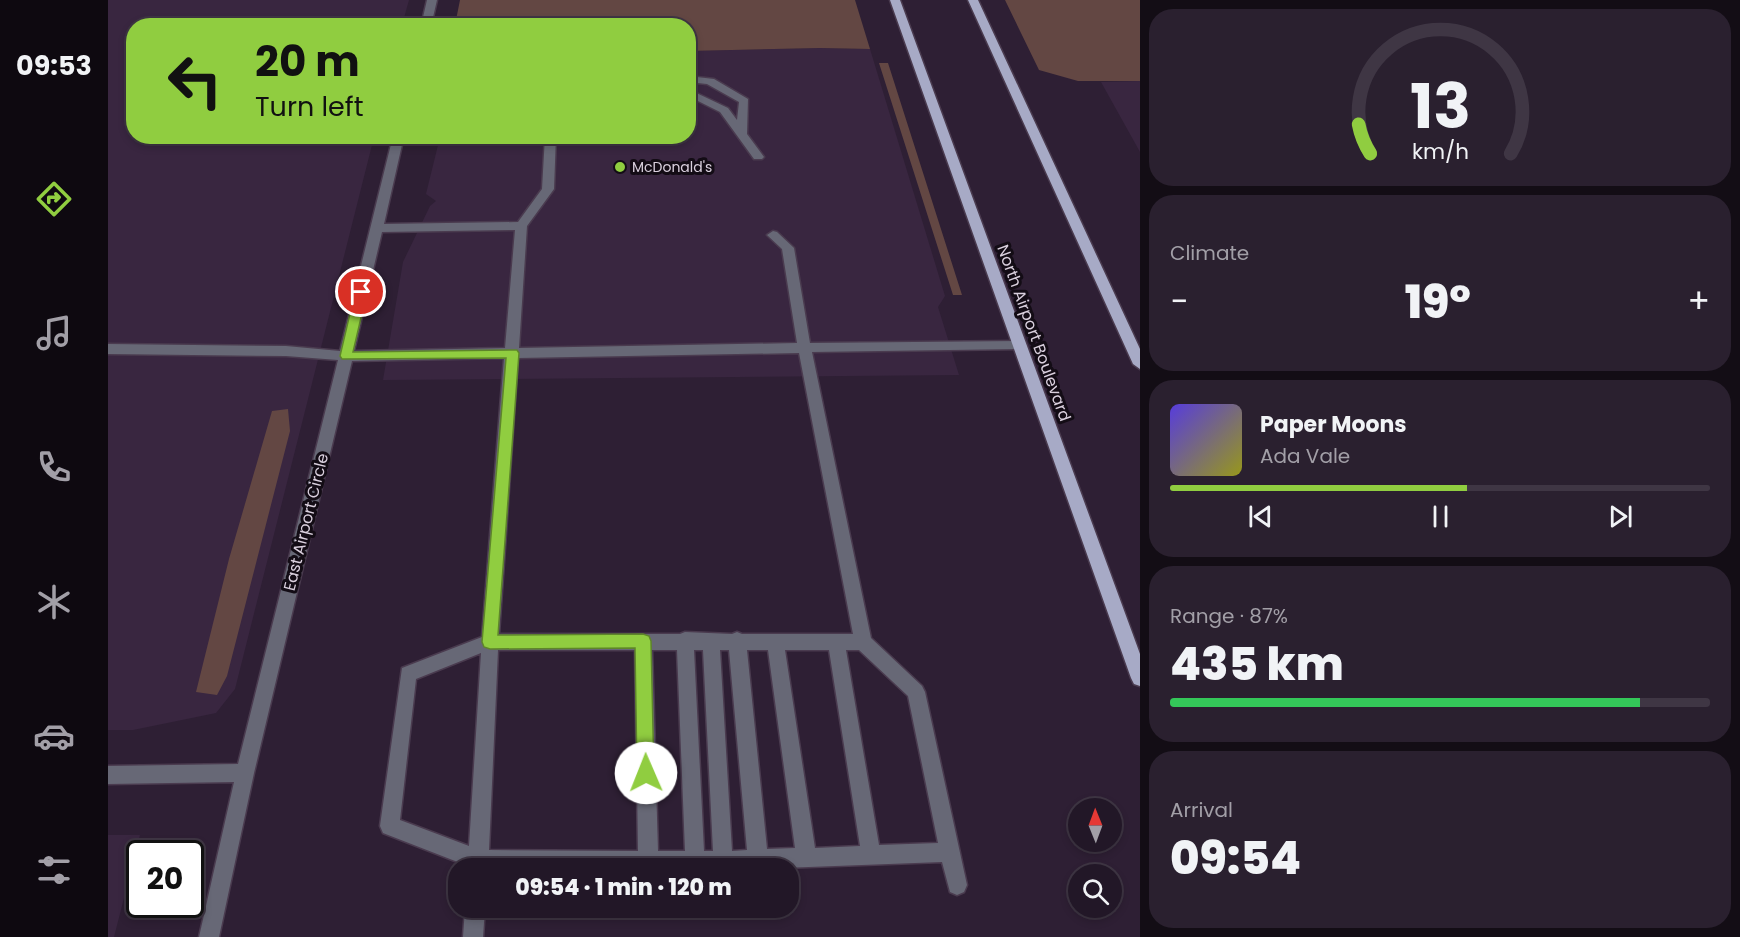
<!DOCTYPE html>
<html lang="en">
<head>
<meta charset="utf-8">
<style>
	:root { --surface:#221727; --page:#2a202f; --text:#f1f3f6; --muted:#a29fa7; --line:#3f3644; --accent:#90cd40 }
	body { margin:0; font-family:Poppins,sans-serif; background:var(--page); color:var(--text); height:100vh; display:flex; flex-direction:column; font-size:22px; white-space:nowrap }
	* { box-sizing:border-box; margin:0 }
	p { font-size:20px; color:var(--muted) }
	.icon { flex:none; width:33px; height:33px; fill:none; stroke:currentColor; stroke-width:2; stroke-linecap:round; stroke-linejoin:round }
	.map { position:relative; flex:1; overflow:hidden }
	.details { display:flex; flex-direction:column; gap:9px; padding:9px; background:#130d15; width:600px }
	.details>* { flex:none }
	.hud { position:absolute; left:18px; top:18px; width:570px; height:126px; border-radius:24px; box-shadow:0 3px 9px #0003,0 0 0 2px var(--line); background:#90cd40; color:#111; overflow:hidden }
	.needle { width:39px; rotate:359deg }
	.fabs { position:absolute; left:960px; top:798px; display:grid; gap:12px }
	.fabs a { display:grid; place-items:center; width:54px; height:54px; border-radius:50%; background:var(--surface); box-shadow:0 3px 9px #0003,0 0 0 2px var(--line); font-size:30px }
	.speed { position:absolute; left:18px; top:840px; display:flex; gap:12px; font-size:30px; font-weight:700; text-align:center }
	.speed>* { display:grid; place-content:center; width:78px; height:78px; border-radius:50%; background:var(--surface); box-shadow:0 3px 9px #0003,0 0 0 2px var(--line); line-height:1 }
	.speed .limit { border:3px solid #111; border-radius:9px; background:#fff; color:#111 }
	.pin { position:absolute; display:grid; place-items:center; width:51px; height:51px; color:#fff; margin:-26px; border:3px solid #fff; border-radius:50%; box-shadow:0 2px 6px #0007 }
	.me { position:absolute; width:66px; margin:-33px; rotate:359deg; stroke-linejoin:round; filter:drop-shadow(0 0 4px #0008) }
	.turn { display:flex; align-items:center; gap:21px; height:126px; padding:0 30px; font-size:27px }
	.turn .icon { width:78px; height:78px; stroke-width:2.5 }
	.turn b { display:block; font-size:42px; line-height:51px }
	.big { font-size:45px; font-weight:800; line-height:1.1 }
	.details .widget { flex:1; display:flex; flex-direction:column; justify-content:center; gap:9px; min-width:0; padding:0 21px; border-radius:24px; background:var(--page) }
	.details .dial { align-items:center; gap:0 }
	.dial svg { height:156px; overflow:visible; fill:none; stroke:var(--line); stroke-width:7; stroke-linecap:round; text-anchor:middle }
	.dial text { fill:var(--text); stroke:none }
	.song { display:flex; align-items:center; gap:18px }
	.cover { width:72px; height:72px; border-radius:9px; background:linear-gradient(135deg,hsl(250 70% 55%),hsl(60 70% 35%)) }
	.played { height:6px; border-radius:3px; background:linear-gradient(90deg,var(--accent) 55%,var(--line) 55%) }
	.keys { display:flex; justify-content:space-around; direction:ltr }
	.heat { display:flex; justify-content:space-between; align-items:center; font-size:33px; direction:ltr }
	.charge { height:9px; border-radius:4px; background:linear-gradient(90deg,#34c759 87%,var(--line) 0) }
	.trip { position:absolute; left:340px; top:858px; width:351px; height:60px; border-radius:24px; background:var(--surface); box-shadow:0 3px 9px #0003,0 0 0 2px var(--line); font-weight:800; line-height:60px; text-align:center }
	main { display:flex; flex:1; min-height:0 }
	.tabs { display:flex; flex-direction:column; width:108px; justify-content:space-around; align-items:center; background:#0e0910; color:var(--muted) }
	.tabs .icon { width:42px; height:42px }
	.tabs .current { color:var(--accent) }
	.tabs b { font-size:27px; color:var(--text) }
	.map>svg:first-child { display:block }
	.built { fill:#392640 }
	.green { fill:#634743 }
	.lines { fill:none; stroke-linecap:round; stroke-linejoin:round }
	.minor-casing { stroke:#4a3b4f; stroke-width:3 }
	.major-casing { stroke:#4a3b4f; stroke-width:3 }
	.minor { fill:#676876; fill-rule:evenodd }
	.major { fill:#a7aac6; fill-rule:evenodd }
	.route { fill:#90cd40; stroke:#5e852a; stroke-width:1.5 }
	.poi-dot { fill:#90cd40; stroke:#130c15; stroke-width:2 }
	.labels { text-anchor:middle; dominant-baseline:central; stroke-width:6; stroke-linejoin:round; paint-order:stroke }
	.far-poi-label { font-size:14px; fill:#dad0de; stroke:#130c15; text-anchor:start }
	.street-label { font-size:16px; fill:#dad0de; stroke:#130c15 }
</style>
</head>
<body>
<main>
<nav class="tabs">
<b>09:53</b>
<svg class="icon current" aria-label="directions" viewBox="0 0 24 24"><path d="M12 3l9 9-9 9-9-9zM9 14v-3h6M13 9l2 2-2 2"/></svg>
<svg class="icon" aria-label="music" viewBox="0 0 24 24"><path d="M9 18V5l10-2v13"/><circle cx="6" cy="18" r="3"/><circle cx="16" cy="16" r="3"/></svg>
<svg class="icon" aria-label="phone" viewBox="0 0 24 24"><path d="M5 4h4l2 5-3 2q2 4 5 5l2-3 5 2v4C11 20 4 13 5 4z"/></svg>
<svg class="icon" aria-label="climate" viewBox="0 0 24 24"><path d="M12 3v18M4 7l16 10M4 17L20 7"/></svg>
<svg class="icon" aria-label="car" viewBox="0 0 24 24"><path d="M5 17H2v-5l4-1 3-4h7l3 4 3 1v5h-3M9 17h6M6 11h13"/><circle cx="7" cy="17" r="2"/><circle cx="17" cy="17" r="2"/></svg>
<svg class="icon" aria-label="filters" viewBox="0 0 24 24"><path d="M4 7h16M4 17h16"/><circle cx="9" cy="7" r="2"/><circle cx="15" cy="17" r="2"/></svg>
</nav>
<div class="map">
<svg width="1032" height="937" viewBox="0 0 1032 937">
	<rect width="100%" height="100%" fill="#2e1f34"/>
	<path class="built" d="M0,0H301L294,25L26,26V136L266,137L127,689L108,713L25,730H0Z
		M712,48L762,49L837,296L830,307L851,375L275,380L295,262L322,206L328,201L318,194L332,137L580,136L581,51Z
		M1032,81V152L993,82Z
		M0,835H32L6,937H0Z"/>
	<path class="green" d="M352,0H747L762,49L712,48L581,51L580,26L347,25Z
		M897,0H1032V81H970L931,70Z
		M771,63H780L854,295H845Z
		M180,409L182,431L119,676L109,695L88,692L121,559L164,411Z"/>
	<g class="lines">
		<g class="minor-casing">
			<path id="minor" d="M319,0H329L323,26H313Z
				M580,76L606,79L640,99L639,134L656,157L654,159H646L612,112L580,96V89L620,108L629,120L631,102L599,84L580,82Z
				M285,136H296L276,224L410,222L434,189L437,136H448L446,189L419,226L411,348L689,343L674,249L659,235L665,231L669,232L686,248L702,343L915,341L917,344L910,349L704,352L763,638L814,686L817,692L859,885L856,892L849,895L842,892L834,862L674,868H360V866L275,833L272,826L294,668L374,637L396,358L244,361L146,773L111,937H91L126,782L0,784V766L130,764L230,360L178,356L0,354V344L178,346L232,351ZM407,230L397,348L246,351L274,232ZM691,353L745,634H634L629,632L624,634L577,632L572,634H391L410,358ZM390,650H527L530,851L381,850ZM544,650H569L577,851H550ZM586,650H595L605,851H596ZM612,650H621L639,850L624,851ZM639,650H660L687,848L659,849ZM677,650H721L752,846L707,848ZM738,650H751L800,696L830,843L771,845ZM373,653L361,846L292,820L308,679Z
				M357,908H377L375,937H355Z"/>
		</g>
		<g class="major-casing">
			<path id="major" d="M782,0H792L1032,654V686L1026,684L1023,678Z
				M860,0H870L1032,349V369L1025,364Z"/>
		</g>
		<use href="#minor" class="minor"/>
		<use href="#major" class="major"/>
	</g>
	<path class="route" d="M253,288L259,292L245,352L409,350L411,353L390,635L535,634L541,636L543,641L546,773L544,779L538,781L532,779L529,773L527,648L382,649L376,647L374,642L398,358L234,359L232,356L247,292Z"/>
	<circle class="poi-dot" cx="512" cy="167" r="6"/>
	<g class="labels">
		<g class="far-poi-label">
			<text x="524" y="167">McDonald's</text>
		</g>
		<g class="street-label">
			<text transform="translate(926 333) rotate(70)">North Airport Boulevard</text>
			<text transform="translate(198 522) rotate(-76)">East Airport Circle</text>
		</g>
	</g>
</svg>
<div class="fabs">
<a><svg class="needle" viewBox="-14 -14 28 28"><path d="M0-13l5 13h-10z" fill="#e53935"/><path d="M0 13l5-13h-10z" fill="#a29fa7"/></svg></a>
<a><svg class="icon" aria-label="search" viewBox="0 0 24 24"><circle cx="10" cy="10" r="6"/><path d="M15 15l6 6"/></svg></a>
</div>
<div class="speed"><div class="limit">20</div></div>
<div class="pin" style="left:253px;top:292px;background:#d93025"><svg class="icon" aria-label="arrive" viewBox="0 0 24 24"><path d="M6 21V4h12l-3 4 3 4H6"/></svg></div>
<svg class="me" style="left:538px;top:773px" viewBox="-20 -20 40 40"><circle r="19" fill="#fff"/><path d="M0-13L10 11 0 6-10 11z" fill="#90cd40"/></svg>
<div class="trip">09:54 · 1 min · 120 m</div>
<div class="hud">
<div class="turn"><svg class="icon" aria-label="left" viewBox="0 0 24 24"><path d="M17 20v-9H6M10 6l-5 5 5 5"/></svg><div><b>20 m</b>Turn left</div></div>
</div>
</div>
<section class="details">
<div class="widget dial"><svg viewBox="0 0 100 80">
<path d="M14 69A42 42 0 1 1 86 69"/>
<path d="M14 69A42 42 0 0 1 8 54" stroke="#90cd40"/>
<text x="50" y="56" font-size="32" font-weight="700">13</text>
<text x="50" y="72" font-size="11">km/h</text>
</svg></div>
<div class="widget"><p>Climate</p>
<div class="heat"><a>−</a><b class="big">19°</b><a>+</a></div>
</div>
<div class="widget">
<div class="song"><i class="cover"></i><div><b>Paper Moons</b><p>Ada Vale</p></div></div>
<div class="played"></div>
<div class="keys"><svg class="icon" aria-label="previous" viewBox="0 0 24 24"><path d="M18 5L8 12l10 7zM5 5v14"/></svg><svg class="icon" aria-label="pause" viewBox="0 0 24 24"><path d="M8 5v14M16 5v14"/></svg><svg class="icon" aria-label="next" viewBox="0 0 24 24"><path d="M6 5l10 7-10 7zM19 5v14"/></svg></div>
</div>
<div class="widget"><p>Range · 87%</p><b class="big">435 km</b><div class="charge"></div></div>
<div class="widget"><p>Arrival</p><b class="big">09:54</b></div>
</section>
</main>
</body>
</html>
